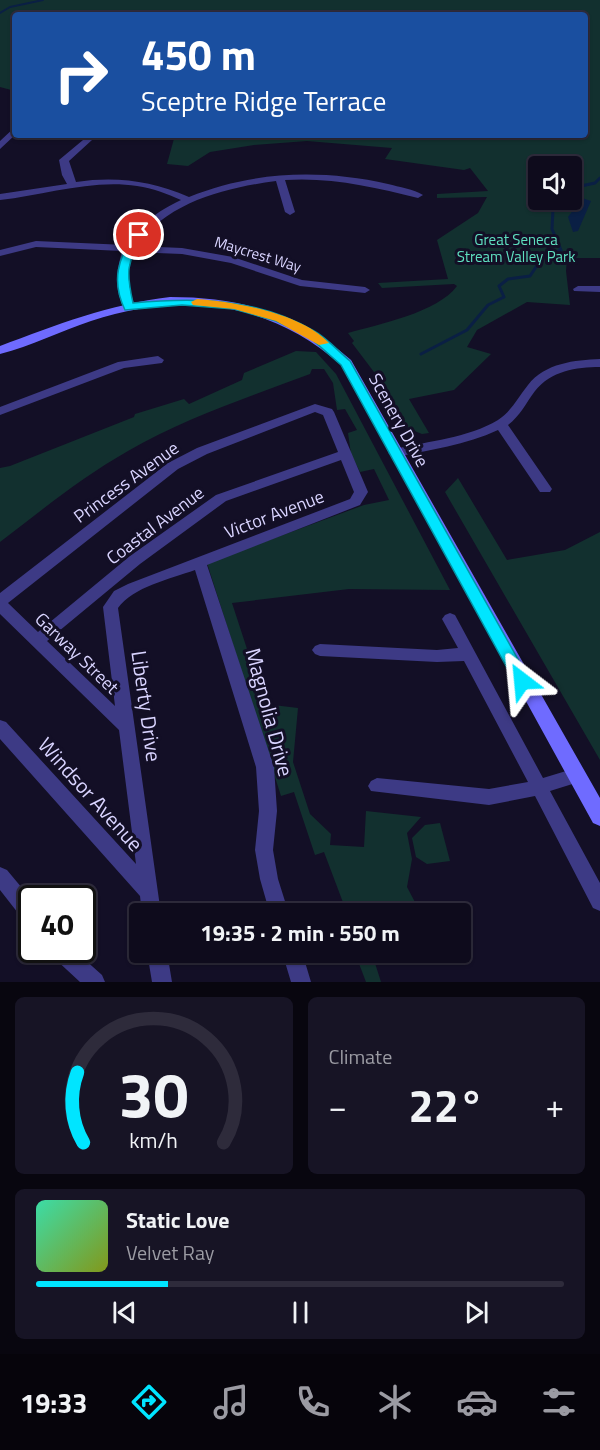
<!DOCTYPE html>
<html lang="en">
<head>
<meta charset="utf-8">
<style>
	:root { --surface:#0e0b1c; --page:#171425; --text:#f1f3f6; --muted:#9b9ba3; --line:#2e2b3b; --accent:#00e5ff }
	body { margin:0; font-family:"Titillium Web",sans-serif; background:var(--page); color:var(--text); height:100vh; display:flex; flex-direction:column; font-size:22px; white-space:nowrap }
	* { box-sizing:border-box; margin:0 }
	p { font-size:20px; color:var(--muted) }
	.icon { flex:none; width:33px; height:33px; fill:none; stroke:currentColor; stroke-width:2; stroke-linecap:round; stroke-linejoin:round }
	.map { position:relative; height:982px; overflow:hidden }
	.sheet { display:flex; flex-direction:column; gap:15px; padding:15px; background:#08060f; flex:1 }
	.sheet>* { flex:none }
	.banner { position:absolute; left:12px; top:12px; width:576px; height:126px; border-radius:6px; box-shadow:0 2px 4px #0004,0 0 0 2px var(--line); background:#1a4fa0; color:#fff; overflow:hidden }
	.fabs { position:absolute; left:528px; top:156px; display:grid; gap:12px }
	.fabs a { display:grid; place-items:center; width:54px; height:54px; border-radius:6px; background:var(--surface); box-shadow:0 2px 4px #0004,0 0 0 2px var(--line); font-size:30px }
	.speed { position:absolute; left:18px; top:885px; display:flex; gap:12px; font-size:30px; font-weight:700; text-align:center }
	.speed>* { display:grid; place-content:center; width:78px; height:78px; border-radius:50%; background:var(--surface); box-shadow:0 2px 4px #0004,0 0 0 2px var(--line); line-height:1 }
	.speed .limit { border:3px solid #111; border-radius:9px; background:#fff; color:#111 }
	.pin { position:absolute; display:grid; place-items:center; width:51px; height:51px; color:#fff; margin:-26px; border:3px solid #fff; border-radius:50%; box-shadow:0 2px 6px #0007 }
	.me { position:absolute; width:66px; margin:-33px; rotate:331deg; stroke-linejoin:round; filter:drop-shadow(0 0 4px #0008) }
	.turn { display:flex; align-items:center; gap:21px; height:126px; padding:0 30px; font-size:27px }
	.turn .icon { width:78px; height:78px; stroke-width:2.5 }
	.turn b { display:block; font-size:42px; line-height:51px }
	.big { font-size:45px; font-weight:700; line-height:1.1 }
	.sheet .widget { flex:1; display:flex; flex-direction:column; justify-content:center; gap:9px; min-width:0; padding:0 21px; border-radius:9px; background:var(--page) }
	.sheet .dial { align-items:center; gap:0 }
	.dial svg { height:156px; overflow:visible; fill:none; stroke:var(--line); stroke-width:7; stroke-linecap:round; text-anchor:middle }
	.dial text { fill:var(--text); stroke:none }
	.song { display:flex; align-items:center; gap:18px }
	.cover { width:72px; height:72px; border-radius:9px; background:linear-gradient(135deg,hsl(160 70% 55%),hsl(70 70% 35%)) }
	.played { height:6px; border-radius:3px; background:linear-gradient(90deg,var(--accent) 25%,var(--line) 25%) }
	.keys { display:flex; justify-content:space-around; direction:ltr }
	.heat { display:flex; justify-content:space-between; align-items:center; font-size:33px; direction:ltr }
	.sheet .tiles { flex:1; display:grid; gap:15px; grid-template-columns:1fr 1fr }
	.widget:last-child { grid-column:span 2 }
	.trip { position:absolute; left:129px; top:903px; width:342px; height:60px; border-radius:6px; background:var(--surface); box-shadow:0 2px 4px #0004,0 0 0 2px var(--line); font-weight:700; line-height:60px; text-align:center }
	.menu { display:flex; height:96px; justify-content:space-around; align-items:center; background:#06040b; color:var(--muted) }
	.menu .icon { width:42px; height:42px }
	.menu .current { color:var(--accent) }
	.menu b { font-size:27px; color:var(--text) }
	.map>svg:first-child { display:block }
	.green { fill:#12302f; fill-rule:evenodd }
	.water { fill:#0a1f44 }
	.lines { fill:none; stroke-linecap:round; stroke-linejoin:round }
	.stream-far1 { stroke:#0a1f44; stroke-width:2 }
	.stream { stroke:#0a1f44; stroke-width:3 }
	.street { fill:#3d3a85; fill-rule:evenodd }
	.secondary { fill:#6f6bff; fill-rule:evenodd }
	.route { fill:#00e5ff; stroke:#0095a6; stroke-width:1.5 }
	.slow { fill:#f59e0b }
	.labels { text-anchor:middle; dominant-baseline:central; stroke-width:6; stroke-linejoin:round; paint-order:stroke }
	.far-park-label { font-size:15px; fill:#5fe0c0; stroke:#130f26 }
	.far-street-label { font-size:15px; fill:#d9d4ff; stroke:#130f26 }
	.street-label { font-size:18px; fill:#d9d4ff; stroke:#130f26 }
	.near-street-label { font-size:21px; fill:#d9d4ff; stroke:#130f26 }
</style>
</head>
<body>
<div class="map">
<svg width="600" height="982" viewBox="0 0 600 982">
	<rect width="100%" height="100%" fill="#130f26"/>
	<path class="green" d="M0,0H600V258H567L566,271L570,305L527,302L477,330L467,347L491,354L454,390L409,399L429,433L422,434L407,428L380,380L352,343L354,341L348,333C379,324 437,313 457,286L454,284L382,288L378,283L448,279L437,240L478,213L487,197L437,198V194L488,191L470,168L464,170L385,159L392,148L307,141L254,145L210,152L188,166L167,164L175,135H585V15H15V91L0,87ZM538,166H572V200H538Z
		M296,351L316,352L336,374L450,590L349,589L232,603L265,704L298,708L293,762L310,814L331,834L330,845L364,847L366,811L421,817L407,833L412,859L407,887L417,906L413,913H347L324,852L315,855L294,792L281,796L207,563L364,505L389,500L374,469L360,472L351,454L348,433L357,430L345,409L337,410L333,383L324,369H312L310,374C249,397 185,418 128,451C82,477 42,510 0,542V468L10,466L134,417L135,414L184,399L189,404L242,380L244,373Z
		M458,478L507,560L565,550L600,532V760L445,492Z
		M440,823L450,861L427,864L416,857L412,838L425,825Z
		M361,953H374V960L381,982H366L358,961L363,959Z"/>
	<path class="water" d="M582,198L591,201L578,231L573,232L568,217Z"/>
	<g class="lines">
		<path class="stream-far1" d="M0,13L10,7L43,0"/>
		<path class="stream" d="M572,188L595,183L600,178
			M421,354L467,330L488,305L504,297L499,286L508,279L530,276L542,258L561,250L552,229L553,209L565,200"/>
		<path class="street" d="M15,127V135L0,149V141Z
			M89,135L93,138L92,140L69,161L76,182C117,176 151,181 189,197C253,171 321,169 388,184C399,187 414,189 423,195L418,198C374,187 331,177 285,180L295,212L290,215L285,212L276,181C224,188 168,202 136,246L182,248L233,257L302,280L365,287L370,290L365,293L300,286L231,263L182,254L132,252L126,276L135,307L129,310L123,307C114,284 116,275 122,251L36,247L0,256V250L36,241L126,245C142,223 156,212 181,200C167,194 153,188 137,186C92,179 45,195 0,200V194L67,184L62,175L59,160Z
			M578,286H600V292L574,291L573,289Z
			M158,356L164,360L162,363L124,368L0,415V407L118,362Z
			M600,359V367C576,367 551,371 535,391C526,403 520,416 508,425L550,486L552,489L550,492H540L498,430C466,445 430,450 395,457L388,453L395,449C429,441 468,438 498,420C512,411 518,397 528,385C545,363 575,360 600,359Z
			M315,404L332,409L334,412L368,492L360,505L207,565L274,767L277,811L273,850L278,879L289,914H270L260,879L255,850L259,811L256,767L195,570C170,579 133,587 118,608L161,914H142L140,896L0,739V720L6,722L136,864L119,730L0,614V593L168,463L197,448ZM315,412L323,415L338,452L216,495L130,556L38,632L8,603L178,469L207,454ZM341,460L354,492L350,499L128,584L114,591L103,607L115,706L47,641L140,564L226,501Z
			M450,613L455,615L543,778L576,768L582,771L585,776L582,781L550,791L600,883V911L593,908L535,796L489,805L371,791L368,786L371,781L377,778L489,789L528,782L464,661L437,662L320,656L315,654L312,650L315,646L320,644L437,650L458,648L442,619L445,615Z
			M0,867L7,870L32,900V924L25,922L0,890Z
			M50,950H74L102,975L105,982H80L53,957Z
			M147,952H167L172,982H152Z
			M282,952H302L311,982H291Z"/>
		<path class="secondary" d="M170,297C241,297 296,313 351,360L600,798V826L593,823L341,365C268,301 182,291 91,321C61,331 31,346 0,354V346C56,325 110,304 170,297Z"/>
	</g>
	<path class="route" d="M135,233L144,235C126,263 126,272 133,303C196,297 258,298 314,331C327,338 338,351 350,361L528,677L530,681L528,686H517L341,365L308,336L276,321L234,309L182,305L125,310C111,281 118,258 135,233Z"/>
	<path class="slow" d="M197,299C236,302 301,313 329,343L319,345L276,321L234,309L193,305L191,302Z"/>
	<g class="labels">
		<g class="far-park-label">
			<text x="516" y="239">Great Seneca<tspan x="516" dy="17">Stream Valley Park</tspan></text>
		</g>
		<g class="far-street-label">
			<text transform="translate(258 254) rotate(17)">Maycrest Way</text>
		</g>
		<g class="street-label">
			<text transform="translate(399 420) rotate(61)">Scenery Drive</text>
			<text transform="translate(126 482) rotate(-36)">Princess Avenue</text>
			<text transform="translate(274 514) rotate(-21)">Victor Avenue</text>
			<text transform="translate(155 525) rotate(-37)">Coastal Avenue</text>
			<text transform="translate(77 653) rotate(44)">Garway Street</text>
		</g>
		<g class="near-street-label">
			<text transform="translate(147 706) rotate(82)">Liberty Drive</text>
			<text transform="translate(270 712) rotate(75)">Magnolia Drive</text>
			<text transform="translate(91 794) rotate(48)">Windsor Avenue</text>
		</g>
	</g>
</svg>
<div class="fabs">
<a><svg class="icon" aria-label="sound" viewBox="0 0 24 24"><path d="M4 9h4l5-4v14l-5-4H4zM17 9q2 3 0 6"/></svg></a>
</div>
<div class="speed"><div class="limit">40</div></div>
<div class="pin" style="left:139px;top:235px;background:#d93025"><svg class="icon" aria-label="arrive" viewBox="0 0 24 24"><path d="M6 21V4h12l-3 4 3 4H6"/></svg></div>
<svg class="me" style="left:522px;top:681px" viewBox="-20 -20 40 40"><path d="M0-17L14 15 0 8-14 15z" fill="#00e5ff" stroke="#fff" stroke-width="4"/></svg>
<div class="trip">19:35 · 2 min · 550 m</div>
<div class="banner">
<div class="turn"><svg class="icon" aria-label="right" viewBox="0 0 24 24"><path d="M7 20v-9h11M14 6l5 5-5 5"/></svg><div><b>450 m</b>Sceptre Ridge Terrace</div></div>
</div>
</div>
<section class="sheet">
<div class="tiles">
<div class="widget dial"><svg viewBox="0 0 100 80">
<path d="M14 69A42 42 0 1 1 86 69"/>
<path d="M14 69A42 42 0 0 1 11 33" stroke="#00e5ff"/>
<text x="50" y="56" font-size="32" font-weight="700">30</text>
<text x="50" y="72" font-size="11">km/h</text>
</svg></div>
<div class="widget"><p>Climate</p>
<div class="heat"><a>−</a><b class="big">22°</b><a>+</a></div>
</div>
<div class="widget">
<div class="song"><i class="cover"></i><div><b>Static Love</b><p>Velvet Ray</p></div></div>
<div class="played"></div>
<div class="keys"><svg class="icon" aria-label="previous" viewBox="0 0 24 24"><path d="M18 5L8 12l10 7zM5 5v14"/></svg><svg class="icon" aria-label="pause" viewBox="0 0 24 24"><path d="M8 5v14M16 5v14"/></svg><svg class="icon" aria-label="next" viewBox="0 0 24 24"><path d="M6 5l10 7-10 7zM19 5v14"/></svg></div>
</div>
</div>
</section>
<nav class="menu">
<b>19:33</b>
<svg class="icon current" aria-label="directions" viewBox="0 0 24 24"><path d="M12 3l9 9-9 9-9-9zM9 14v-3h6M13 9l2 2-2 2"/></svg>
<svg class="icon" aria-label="music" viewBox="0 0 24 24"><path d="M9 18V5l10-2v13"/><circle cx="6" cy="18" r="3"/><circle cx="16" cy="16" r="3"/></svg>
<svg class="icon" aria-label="phone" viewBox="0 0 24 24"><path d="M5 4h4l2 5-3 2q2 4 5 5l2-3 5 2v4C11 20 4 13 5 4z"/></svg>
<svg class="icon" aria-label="climate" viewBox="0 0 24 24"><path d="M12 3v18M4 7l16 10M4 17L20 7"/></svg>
<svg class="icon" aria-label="car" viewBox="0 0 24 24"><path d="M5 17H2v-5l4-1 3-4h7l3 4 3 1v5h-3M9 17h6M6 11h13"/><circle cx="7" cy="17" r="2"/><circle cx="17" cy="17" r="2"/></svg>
<svg class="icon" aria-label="filters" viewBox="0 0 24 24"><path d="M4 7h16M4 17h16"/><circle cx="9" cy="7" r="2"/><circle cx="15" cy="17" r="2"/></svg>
</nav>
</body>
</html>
